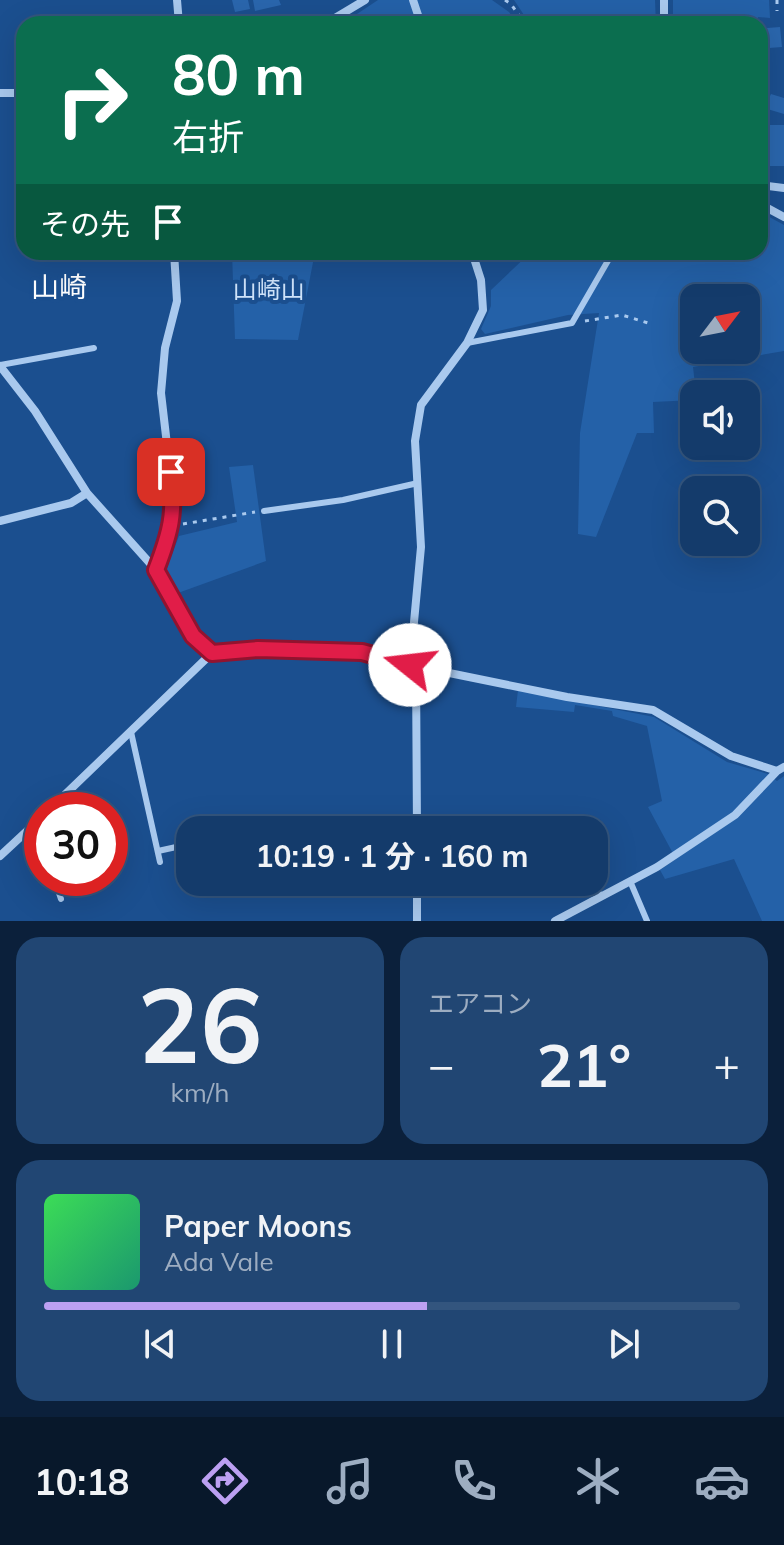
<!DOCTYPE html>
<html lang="ja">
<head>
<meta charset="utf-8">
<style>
	:root { --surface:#143b6b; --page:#214673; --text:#f1f3f6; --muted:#9dadc1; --line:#33557e; --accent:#bca0f2 }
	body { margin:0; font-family:Mulish,"Noto Sans JP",sans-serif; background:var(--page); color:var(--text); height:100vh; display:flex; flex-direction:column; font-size:30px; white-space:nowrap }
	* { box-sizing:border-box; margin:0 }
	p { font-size:26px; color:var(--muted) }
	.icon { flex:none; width:44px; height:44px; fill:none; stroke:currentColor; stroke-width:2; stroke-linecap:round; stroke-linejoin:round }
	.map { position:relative; height:921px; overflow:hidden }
	.sheet { display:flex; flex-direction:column; gap:16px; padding:16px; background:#0b203b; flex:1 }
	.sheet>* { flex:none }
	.top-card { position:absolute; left:16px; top:16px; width:752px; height:244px; border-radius:24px; box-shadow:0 8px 32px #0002,0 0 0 2px var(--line); background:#0b6e4f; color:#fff; overflow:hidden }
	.needle { width:52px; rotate:58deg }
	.controls { position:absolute; left:680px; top:284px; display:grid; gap:16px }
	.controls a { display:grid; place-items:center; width:80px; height:80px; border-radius:16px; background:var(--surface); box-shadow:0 8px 32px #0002,0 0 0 2px var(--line); font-size:40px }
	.speed { position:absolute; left:24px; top:792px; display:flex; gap:16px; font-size:40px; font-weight:700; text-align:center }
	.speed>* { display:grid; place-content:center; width:104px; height:104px; border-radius:50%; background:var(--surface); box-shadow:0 8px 32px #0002,0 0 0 2px var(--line); line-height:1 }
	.speed .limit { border:12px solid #d22; background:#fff; color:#111 }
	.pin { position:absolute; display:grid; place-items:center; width:68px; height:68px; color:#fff; margin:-34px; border-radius:16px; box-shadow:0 4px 12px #0006 }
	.me { position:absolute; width:88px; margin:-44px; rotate:286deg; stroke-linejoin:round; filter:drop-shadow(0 0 6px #0008) }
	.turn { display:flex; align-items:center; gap:28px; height:168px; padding:0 24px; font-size:36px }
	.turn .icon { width:104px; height:104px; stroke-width:2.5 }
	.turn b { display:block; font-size:56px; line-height:68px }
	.then { display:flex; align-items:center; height:76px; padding:0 24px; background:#0003; gap:16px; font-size:30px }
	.big { font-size:60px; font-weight:700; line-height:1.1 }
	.sheet .tile { flex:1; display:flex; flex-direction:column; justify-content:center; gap:12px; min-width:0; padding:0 28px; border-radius:24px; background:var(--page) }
	.sheet .dial { align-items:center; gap:0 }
	.dial b { font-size:104px; line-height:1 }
	.song { display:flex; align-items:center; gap:24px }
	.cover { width:96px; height:96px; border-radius:12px; background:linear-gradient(135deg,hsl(130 70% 55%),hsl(160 70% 35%)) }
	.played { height:8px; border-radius:4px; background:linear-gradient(90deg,var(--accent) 55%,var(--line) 55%) }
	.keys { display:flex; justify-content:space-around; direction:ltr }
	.heat { display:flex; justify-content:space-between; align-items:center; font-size:44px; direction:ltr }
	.sheet .tiles { flex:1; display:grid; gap:16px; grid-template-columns:1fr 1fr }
	.tile:last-child { grid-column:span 2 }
	.trip { position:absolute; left:176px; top:816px; width:432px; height:80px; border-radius:24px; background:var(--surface); box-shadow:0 8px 32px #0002,0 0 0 2px var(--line); font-weight:700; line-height:80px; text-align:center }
	.tab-bar { display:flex; height:128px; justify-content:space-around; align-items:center; background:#08182b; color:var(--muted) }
	.tab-bar .icon { width:56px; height:56px }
	.tab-bar .active { color:var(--accent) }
	.tab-bar b { font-size:36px; color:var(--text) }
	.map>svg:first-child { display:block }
	.green { fill:#2461a8; fill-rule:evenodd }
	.building { fill:#2a66ad }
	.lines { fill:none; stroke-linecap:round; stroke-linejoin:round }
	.path { stroke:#a9c9ee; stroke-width:3; stroke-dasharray:4 6; stroke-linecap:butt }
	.lane { stroke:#a9c9ee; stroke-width:6 }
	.street { stroke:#a9c9ee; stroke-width:8 }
	.route-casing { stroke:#92132f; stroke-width:20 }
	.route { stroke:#e11d48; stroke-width:14 }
	.labels { text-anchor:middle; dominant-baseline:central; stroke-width:8; stroke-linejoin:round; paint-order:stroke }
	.park-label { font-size:24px; fill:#cfe3fa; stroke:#1b4f8f }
	.quarter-label { font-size:28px; fill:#fff; stroke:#1b4f8f }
</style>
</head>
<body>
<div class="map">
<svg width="784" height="921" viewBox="0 0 784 921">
	<rect width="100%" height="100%" fill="#1b4f8f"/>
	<path class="green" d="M378,0H492L509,12L517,24H342Z
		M514,0H655L656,24H530Z
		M673,0H769L770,18L758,17L757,24H673Z
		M760,212L784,225V351L693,367L696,394H694V400L653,402L654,433H637L596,537L578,534L580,433L599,313L568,315L485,334L481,329L491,306V290L531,252H760ZM694,298H746V350H694Z
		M232,252H315L298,340L235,339Z
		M253,465L266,561L178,593L166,570L179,536L237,522L229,467Z
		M518,690L654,717L727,762L768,774L777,781L784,776V921H762L734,859L665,879L660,870L676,859L648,807L662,801L647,726L613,716L612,711L575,705L574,712L516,707Z"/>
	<path class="building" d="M232,0H248L250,9L235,12Z
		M253,0H279L281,5L255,11Z
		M252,14H279V24H252Z
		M780,27L782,47L769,48L767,28Z
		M771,94L784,98V114L764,108Z
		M768,125H784V166H768Z"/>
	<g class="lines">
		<path class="path" d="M505,0L511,4L525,24
			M777,0V11
			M585,321L622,315L648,323
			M183,524L255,512"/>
		<path class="lane" d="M467,343L572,323L613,252
			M0,365L94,348
			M264,511L343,500L418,483
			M131,732L160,862
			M36,823L42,842
			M158,851L190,844
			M594,877L600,897
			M54,878L61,899
			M630,881L647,921"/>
		<path class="street" d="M177,0L179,24
			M413,0L421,24
			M664,0V24
			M325,24L365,0
			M0,93H24
			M760,185L784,188
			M760,204L784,217
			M0,366L35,411L87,493L156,570L193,636L212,653L258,649L362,652L410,665L567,697L653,710L731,756L777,771
			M0,521L71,503L87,493
			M156,570L170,534L174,505L161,393L165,348L177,301L174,252
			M410,665L421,547L415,441L421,405L467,343L483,310L481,280L472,252
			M416,666L417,830
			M49,810L212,653
			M0,856L42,817
			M417,882V921
			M555,921L657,867L735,815L777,771L784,767"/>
	</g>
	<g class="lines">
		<g class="route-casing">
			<path id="route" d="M171,472C175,514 171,531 156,570L193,636L212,653L258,649L362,652L410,665"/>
		</g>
		<use href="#route" class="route"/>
	</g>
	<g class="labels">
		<g class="park-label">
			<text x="269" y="289">山崎山</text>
		</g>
		<g class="quarter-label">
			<text x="59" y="286">山崎</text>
		</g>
	</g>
</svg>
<div class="controls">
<a><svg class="needle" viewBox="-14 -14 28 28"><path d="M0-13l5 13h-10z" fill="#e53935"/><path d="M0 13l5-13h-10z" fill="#9dadc1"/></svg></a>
<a><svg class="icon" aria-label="sound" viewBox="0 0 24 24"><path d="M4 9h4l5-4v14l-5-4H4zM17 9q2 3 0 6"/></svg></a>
<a><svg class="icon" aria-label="search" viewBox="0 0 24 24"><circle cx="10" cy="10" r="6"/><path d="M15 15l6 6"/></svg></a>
</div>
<div class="speed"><div class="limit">30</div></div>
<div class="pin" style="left:171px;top:472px;background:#d93025"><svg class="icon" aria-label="arrive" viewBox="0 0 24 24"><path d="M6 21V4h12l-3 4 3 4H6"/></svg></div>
<svg class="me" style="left:410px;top:665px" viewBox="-20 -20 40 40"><circle r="19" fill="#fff"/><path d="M0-13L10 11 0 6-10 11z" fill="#e11d48"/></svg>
<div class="trip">10:19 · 1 分 · 160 m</div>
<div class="top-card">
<div class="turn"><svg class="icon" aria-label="right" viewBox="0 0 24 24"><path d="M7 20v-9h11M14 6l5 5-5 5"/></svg><div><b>80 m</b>右折</div></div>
<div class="then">その先<svg class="icon" aria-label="arrive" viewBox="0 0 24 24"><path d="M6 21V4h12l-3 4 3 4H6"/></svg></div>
</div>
</div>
<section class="sheet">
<div class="tiles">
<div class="tile dial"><b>26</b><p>km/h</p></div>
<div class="tile"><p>エアコン</p>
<div class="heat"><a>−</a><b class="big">21°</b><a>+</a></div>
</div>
<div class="tile">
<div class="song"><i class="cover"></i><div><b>Paper Moons</b><p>Ada Vale</p></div></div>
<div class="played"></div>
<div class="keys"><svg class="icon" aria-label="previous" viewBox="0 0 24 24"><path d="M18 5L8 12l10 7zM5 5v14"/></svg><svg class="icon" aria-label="pause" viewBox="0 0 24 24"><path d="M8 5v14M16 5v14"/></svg><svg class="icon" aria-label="next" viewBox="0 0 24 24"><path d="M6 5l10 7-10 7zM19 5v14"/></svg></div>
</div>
</div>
</section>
<nav class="tab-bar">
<b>10:18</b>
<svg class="icon active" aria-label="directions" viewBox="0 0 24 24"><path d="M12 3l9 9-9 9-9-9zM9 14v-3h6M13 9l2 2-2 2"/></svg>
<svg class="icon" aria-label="music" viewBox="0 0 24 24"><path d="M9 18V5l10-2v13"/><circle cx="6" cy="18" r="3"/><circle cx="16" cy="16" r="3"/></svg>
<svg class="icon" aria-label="phone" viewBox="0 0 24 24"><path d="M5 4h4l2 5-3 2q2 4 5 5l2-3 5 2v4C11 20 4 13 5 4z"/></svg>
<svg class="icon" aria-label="climate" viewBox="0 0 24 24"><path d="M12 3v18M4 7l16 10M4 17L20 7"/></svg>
<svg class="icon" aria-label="car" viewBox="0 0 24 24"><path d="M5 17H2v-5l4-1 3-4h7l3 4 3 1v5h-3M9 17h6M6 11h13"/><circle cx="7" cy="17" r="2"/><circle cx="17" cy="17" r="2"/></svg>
</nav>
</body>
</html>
